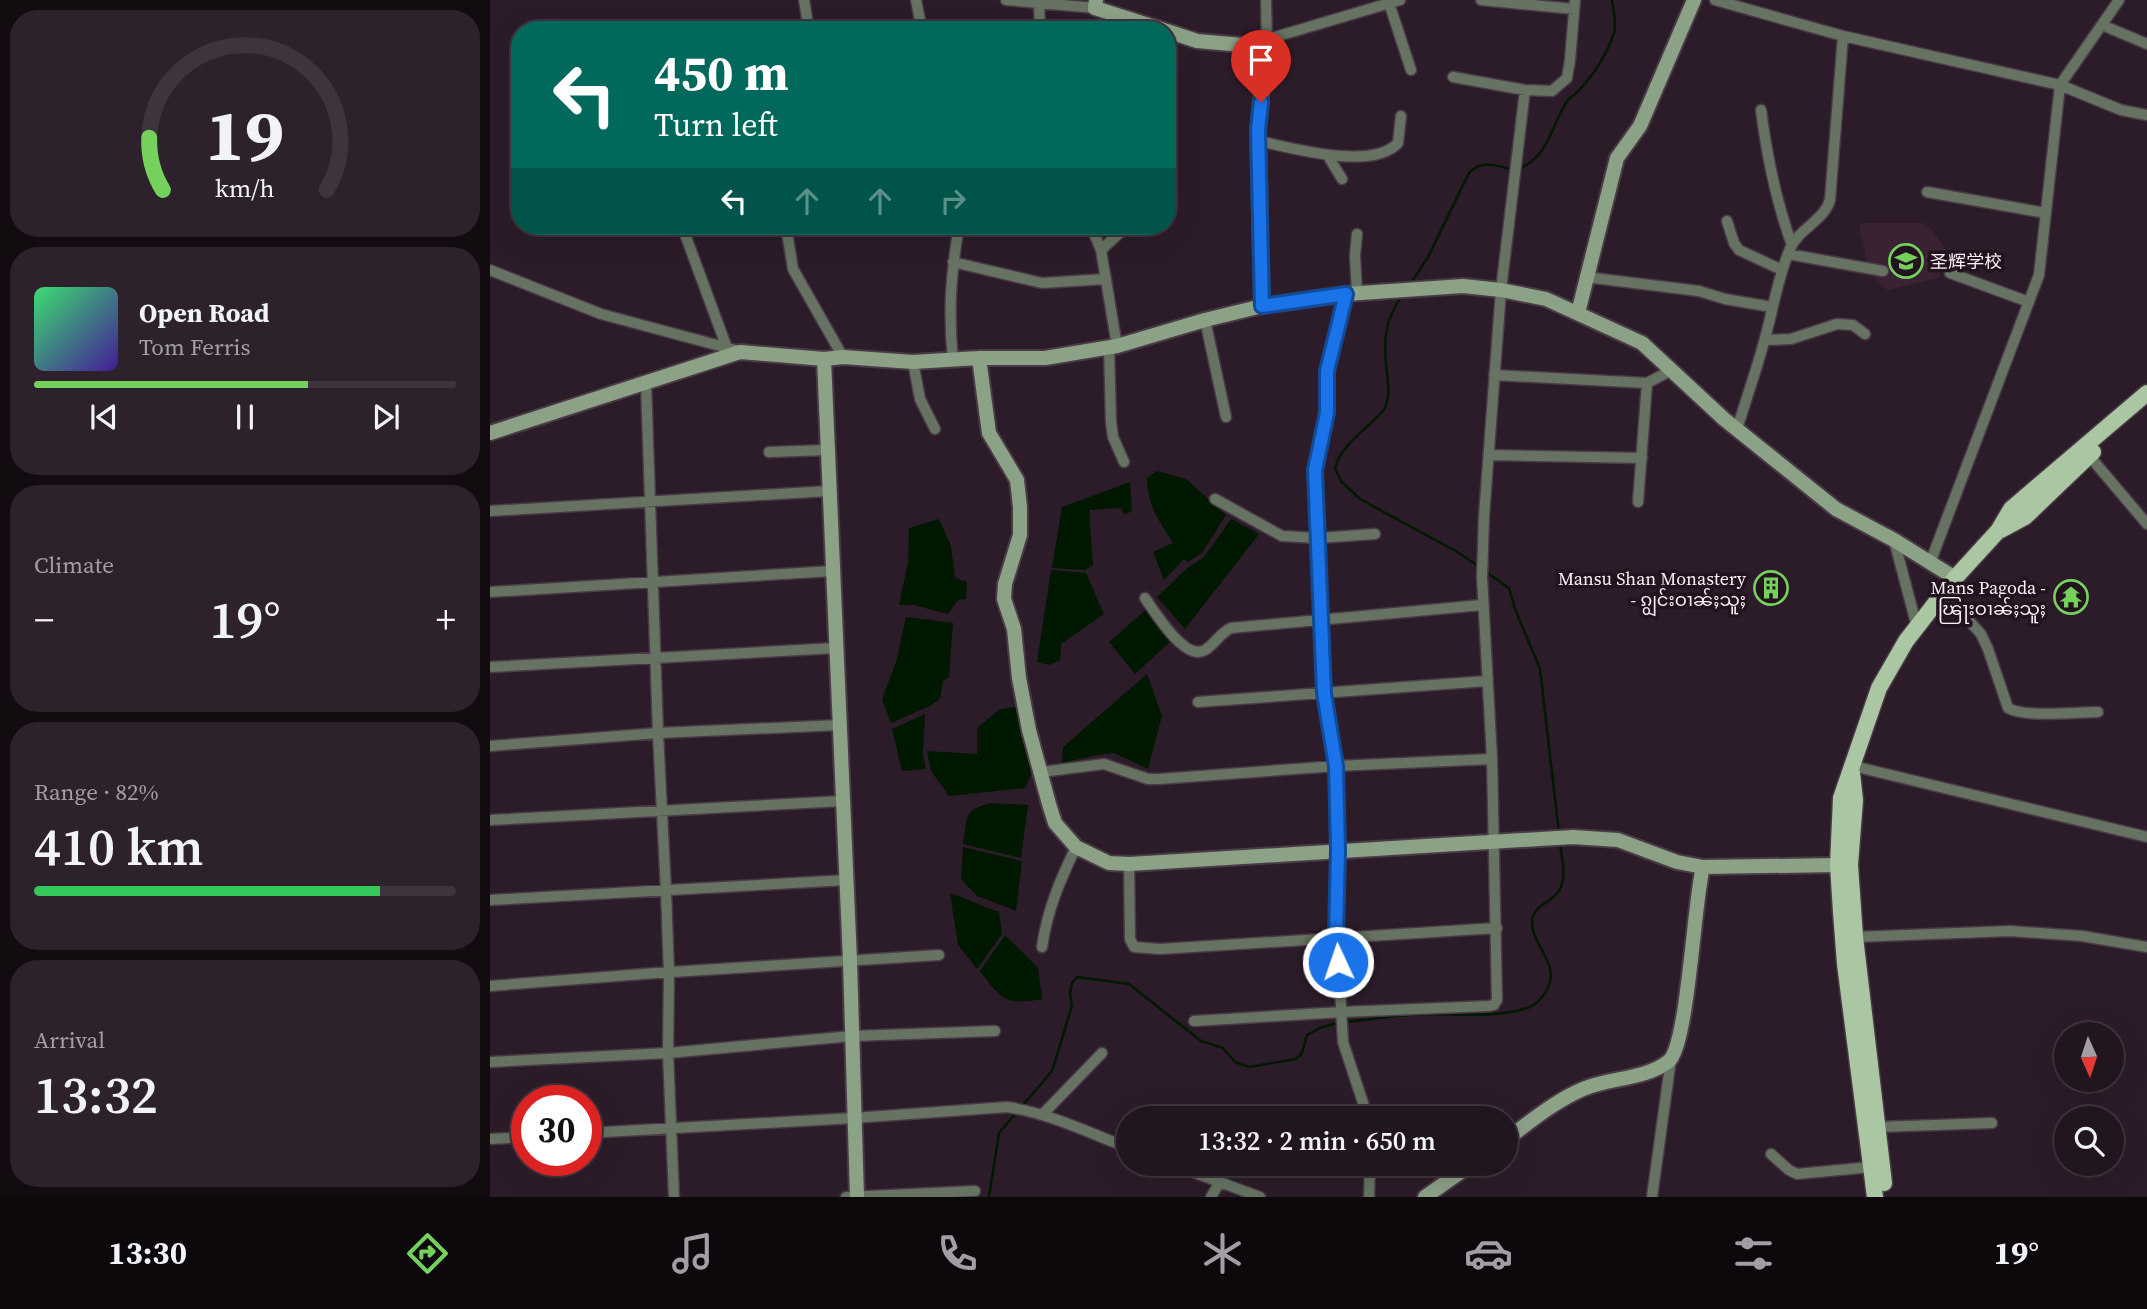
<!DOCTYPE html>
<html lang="en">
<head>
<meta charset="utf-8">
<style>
	:root { --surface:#21151f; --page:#2d222c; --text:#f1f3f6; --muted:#a29fa4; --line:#3e343d; --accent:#74d25c }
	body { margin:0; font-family:"Source Serif 4","Noto Sans SC","Noto Sans Myanmar",serif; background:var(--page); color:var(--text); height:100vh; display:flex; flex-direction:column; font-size:26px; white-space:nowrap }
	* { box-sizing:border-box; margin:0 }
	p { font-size:23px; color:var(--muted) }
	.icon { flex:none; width:38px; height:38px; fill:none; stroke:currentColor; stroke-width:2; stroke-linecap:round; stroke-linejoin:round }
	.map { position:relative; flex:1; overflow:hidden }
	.sheet { display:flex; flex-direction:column; gap:10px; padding:10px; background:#120c11; width:490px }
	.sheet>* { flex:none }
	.guide { position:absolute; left:21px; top:21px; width:665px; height:214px; border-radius:28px; box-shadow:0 7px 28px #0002,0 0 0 2px var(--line); background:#00695c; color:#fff; overflow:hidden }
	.needle { width:46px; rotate:177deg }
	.controls { position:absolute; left:1564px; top:1022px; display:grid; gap:14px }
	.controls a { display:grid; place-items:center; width:70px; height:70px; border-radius:50%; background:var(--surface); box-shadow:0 7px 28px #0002,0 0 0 2px var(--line); font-size:35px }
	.speed { position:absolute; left:21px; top:1085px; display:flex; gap:14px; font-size:35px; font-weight:700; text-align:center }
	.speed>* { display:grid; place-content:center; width:91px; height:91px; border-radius:50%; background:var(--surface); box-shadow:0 7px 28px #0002,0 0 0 2px var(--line); line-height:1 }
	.speed .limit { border:10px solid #d22; background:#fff; color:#111 }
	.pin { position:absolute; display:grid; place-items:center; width:60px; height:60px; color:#fff; margin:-72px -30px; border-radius:50% 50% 50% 0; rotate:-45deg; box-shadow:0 0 7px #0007 }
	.pin .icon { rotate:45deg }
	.me { position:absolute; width:77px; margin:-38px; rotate:357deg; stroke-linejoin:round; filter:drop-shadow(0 0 5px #0008) }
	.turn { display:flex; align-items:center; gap:24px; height:147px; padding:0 28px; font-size:32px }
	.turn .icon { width:91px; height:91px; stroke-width:2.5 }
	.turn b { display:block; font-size:49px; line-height:60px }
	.lanes { display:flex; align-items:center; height:66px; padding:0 28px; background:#0003; justify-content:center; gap:35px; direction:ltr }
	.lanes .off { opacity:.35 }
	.big { font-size:52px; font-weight:600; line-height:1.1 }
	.sheet .card { flex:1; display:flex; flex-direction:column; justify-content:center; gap:10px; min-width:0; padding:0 24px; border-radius:28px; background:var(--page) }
	.sheet .dial { align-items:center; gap:0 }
	.dial svg { height:182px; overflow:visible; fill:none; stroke:var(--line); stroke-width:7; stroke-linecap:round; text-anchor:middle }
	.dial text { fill:var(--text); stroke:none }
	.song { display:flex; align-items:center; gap:21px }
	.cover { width:84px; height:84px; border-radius:10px; background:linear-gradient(135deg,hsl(140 70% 55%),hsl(260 70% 35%)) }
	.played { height:7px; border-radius:4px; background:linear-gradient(90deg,var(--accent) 65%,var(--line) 65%) }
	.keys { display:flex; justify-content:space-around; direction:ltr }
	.heat { display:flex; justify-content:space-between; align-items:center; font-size:38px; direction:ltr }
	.charge { height:10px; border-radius:5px; background:linear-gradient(90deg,#34c759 82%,var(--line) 0) }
	.trip { position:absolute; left:626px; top:1106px; width:402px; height:70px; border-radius:35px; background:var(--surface); box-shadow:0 7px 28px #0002,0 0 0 2px var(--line); font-weight:600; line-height:70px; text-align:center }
	.tab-bar { display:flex; height:112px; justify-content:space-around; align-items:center; background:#0d080c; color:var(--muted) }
	.tab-bar .icon { width:49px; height:49px }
	.tab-bar .selected { color:var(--accent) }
	.tab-bar b { font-size:32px; color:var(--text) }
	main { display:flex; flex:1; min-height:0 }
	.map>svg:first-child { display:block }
	.built { fill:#382233 }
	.water { fill:#001800 }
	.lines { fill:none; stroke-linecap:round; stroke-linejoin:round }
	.stream { stroke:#001800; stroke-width:2.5 }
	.street-casing { stroke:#493a46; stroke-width:13 }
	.secondary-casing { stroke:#493a46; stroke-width:18 }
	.primary-casing { stroke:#493a46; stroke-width:19 }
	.street { stroke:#667362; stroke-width:10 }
	.secondary { stroke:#8ca287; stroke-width:14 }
	.primary { stroke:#aac6a3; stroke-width:16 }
	.route-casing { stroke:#114b97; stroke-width:18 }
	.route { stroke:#1a73e8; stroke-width:12 }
	.labels { text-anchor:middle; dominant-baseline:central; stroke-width:7; stroke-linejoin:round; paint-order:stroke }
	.poi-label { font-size:18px; fill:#fbeff7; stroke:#23131f; text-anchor:end }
</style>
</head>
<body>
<main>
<section class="sheet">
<div class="card dial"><svg viewBox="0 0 100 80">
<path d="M14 69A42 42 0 1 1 86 69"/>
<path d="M14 69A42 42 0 0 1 8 46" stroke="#74d25c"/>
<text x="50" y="56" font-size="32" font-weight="700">19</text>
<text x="50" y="72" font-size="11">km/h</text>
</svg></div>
<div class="card">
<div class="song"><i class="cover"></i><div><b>Open Road</b><p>Tom Ferris</p></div></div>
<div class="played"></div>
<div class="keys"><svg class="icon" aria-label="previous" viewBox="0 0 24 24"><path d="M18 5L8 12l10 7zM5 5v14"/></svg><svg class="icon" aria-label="pause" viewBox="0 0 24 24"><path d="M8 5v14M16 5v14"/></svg><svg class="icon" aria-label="next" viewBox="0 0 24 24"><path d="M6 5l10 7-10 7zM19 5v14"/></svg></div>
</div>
<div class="card"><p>Climate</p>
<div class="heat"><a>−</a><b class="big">19°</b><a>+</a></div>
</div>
<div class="card"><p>Range · 82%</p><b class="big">410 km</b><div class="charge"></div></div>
<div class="card"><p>Arrival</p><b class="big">13:32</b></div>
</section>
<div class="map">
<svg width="1657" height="1197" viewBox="0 0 1657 1197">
	<rect width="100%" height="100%" fill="#2c1c29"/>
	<path class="built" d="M1372,223H1433L1443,231L1456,251L1453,270L1448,278L1397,290L1381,274L1369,228Z"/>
	<path class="water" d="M667,471L696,479L736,515L712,553L698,562L694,559L674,580L663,552L683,543C668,519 658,507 657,478Z
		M640,482L642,511L634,515L631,508L599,510L603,565L595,570L562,568L572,507Z
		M449,519L461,546L465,578L477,582L476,599L468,600L458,614L424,605H409L418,562L419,528Z
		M741,519L769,534L695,629L667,597L696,569L714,557Z
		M561,570L596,573L614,614L571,644L570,660L559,665L547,662Z
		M657,609L684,638L645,674L619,642Z
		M416,617L463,623L459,677L453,681L450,699L440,706L401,723L392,699L406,662Z
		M657,674L672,716L658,769L624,753L607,755L572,763L573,747Z
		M526,707L544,768L535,788L459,796L441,771L437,751L487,754V728L510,709Z
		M435,714L433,755L436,769L412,771L402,729Z
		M500,803L538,805L531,858L473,844C478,817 472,811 500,803Z
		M473,847L532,861L526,911L487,896L471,879Z
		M460,893L509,912L512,934L487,969L468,945Z
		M515,935L548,968L552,999C515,1006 511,999 490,971Z"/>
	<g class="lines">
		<path class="stream" d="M1028,169C1060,157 1061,124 1078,100C1082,96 1087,93 1090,89C1104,75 1118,52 1124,33C1127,22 1123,11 1122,0
			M921,283L938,257L979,173C992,159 1005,166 1022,169
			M913,294C894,321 893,341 897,373C898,383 900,395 896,405C894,412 887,417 882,422C868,435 850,449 845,468L851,481L870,499L969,553L988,566
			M996,572L1019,588L1025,609L1050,669L1069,833
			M854,1022C875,1020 897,1017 918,1015C956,1012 1004,1020 1040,1007C1048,1004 1058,991 1060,982C1066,962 1041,942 1042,922C1044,904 1061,903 1069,891C1077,878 1072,858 1070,844
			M533,1105L562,1071L582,1006L580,994L582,983L587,977L639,984L711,1041L733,1048L745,1062L759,1067L806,1059L812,1053L817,1035L830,1028L847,1023
			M499,1197L509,1133L526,1113"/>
		<g class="street-casing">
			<path id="street" d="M314,0L319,30
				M426,0L432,30
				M516,0L605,8
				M776,0L777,44
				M898,0L921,70
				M991,0L1084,9
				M1225,0L1353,36L1570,85L1631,110L1657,115
				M549,3L550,30
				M1612,25L1657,44
				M778,39L910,0
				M963,77L1035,90L1062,91L1077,78L1080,60L1085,0
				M1271,110C1277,157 1286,201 1302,245
				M769,141C802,148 882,171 908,143L911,116
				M838,156L852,179
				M1437,192L1556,213
				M1237,221L1244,243L1249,250L1292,270
				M192,226L237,348
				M296,226L303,269L353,357
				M601,226L611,250L627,346
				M611,250L637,226
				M1298,254L1393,271
				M463,262L552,283L616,279
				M0,270L111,314L249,351
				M1460,273L1539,302
				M1095,277L1209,291L1235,299L1282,307
				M867,293L865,256L867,234
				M856,294L837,371V413L825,470L834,693L846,766L848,850L847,937L853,1042L878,1118
				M715,320L736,417
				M1275,340L1301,339L1347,324L1363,325L1375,334
				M619,347L621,422L623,437L634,462
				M463,360C458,312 461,273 469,226
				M423,362L430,399L445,429
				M1004,375L1157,383
				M156,383L168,733L176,891L179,973L178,1053L184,1197
				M1247,429C1256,400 1266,371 1274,342C1283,311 1287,279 1300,249C1309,228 1334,221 1340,200L1353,36
				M279,452L338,450
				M1596,452L1657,524
				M1000,455L1152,458
				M725,499L792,536L828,538L885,534
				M1148,502L1157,383L1182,370
				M0,511L339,491
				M1404,540L1427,627
				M1440,563L1549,275L1570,85L1629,0
				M0,592L343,571
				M1454,593L1491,634L1498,649L1518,708C1535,718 1586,712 1608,712
				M655,598C665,612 695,662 715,650C725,644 730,633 741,628L992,605
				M0,667L346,648
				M708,702L997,681
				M0,746L168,733L350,725
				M1363,766L1657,837
				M551,772L614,764L658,779H669L846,766L1002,759
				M0,820L353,801
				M639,864L640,939L644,947L670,949L1007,928
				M0,900L357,880
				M1365,937L1520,931L1592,936L1657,947
				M552,947C557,911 570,880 586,847
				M0,986L166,973L449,955
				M704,1021L852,1012L999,1006L1004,1005L1007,1000L1002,759L992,577L994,516L1011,290L1035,90
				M0,1062L178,1053L362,1036L505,1031
				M552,1115L612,1053
				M1388,1127L1502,1123
				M96,1133L364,1118L517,1107C559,1113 599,1133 639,1148
				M0,1139L37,1137
				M1281,1154L1299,1170L1307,1174L1381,1167
				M681,1164L770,1197
				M356,1197L485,1191
				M721,1197L730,1182
				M879,1197L880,1164
				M1162,1197L1181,1059"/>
		</g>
		<g class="secondary-casing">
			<path id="secondary" d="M606,0L605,8L674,30
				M677,31L707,41L776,47L768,130L772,306
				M1088,313L1127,158L1150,126L1204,0
				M489,358L499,433L527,480L530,507V535L515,584L514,599L524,629L529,678L539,730L559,804L565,823L586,847L619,863L639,864L1083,837L1128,840L1187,862L1213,867L1348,865
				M334,359L360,961L367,1197
				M0,433L250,352L334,359L353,357L423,362L489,358H555L627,346L715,320L772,306L856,294L973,286L1011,290L1056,299L1152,343L1234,419L1346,509L1404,540L1465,578
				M1017,1139C1041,1121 1065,1101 1093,1089C1120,1077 1155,1080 1179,1061C1198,1044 1204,900 1213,867
				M935,1197L982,1164"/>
		</g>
		<g class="primary-casing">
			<path id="primary" d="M1511,530L1535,517L1603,452
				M1362,773L1365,800L1360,865L1365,937L1394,1183
				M1385,1197L1355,964L1351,912L1348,865L1351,798L1389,688L1416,641L1465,578L1508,531L1521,509L1657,393"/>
		</g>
		<use href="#street" class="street"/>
		<use href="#secondary" class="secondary"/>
		<use href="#primary" class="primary"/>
	</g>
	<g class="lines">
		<g class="route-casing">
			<path id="route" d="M771,102L768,130L772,306L856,294L837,371V413L825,470L834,693L846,766L848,850L846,937L848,962"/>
		</g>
		<use href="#route" class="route"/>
	</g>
	<defs>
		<g id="school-ring" transform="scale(1.75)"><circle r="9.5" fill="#23131f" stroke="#74d25c" stroke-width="1.5"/><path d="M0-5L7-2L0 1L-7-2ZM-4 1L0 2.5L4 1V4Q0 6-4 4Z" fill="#74d25c"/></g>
		<g id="building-ring" transform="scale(1.75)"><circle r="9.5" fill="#23131f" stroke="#74d25c" stroke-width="1.5"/><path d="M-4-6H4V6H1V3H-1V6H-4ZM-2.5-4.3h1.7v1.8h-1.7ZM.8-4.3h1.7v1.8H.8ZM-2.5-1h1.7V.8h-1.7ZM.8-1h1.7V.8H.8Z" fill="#74d25c"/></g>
		<g id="temple-ring" transform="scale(1.75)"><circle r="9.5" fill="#23131f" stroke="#74d25c" stroke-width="1.5"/><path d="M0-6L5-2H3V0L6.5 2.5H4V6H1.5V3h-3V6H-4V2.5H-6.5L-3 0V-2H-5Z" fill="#74d25c"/></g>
	</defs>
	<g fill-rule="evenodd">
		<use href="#school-ring" x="1416" y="261"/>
		<use href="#building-ring" x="1281" y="588"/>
		<use href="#temple-ring" x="1581" y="597"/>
	</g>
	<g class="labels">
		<g class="poi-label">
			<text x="1440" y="261" text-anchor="start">圣辉学校</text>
			<text x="1256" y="578">Mansu Shan Monastery<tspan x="1256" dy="21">- ၵျွင်းဝၢၼ်ႈသူႈ</tspan></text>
			<text x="1556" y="587">Mans Pagoda -<tspan x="1556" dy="21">ၽြႃးဝၢၼ်ႈသူႈ</tspan></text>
		</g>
	</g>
</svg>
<div class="controls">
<a><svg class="needle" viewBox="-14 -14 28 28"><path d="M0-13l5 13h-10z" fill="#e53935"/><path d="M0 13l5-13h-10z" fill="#a29fa4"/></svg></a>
<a><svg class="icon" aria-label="search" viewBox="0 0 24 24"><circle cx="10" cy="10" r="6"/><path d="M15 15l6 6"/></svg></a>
</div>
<div class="speed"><div class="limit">30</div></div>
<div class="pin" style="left:771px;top:102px;background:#d93025"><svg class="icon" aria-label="arrive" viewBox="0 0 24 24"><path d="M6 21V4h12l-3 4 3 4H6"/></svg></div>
<svg class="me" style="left:848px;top:962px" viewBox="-20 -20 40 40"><circle r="17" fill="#1a73e8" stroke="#fff" stroke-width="3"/><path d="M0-11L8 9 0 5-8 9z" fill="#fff"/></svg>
<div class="trip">13:32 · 2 min · 650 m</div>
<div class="guide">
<div class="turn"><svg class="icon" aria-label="left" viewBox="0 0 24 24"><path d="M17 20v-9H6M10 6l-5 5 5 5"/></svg><div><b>450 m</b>Turn left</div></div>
<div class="lanes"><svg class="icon" aria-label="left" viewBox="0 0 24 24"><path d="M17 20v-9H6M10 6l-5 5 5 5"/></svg><svg class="icon off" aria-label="ahead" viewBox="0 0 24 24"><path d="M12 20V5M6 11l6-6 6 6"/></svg><svg class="icon off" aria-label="ahead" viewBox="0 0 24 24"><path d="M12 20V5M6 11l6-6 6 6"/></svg><svg class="icon off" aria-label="right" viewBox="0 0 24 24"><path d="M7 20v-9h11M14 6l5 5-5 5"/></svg></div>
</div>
</div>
</main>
<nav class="tab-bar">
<b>13:30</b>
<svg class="icon selected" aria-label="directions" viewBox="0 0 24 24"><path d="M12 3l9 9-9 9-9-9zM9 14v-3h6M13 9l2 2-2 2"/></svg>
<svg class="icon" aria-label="music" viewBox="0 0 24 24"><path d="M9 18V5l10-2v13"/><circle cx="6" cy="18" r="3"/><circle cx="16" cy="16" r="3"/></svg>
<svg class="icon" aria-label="phone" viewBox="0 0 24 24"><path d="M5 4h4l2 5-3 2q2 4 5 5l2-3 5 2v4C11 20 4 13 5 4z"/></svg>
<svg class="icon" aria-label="climate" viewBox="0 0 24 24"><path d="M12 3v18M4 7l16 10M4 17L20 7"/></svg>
<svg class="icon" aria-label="car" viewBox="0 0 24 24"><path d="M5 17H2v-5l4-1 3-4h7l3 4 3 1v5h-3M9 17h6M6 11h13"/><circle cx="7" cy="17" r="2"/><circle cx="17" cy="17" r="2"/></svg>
<svg class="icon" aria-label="filters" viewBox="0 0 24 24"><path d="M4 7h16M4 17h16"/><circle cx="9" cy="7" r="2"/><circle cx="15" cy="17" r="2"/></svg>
<b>19°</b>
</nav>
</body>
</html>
